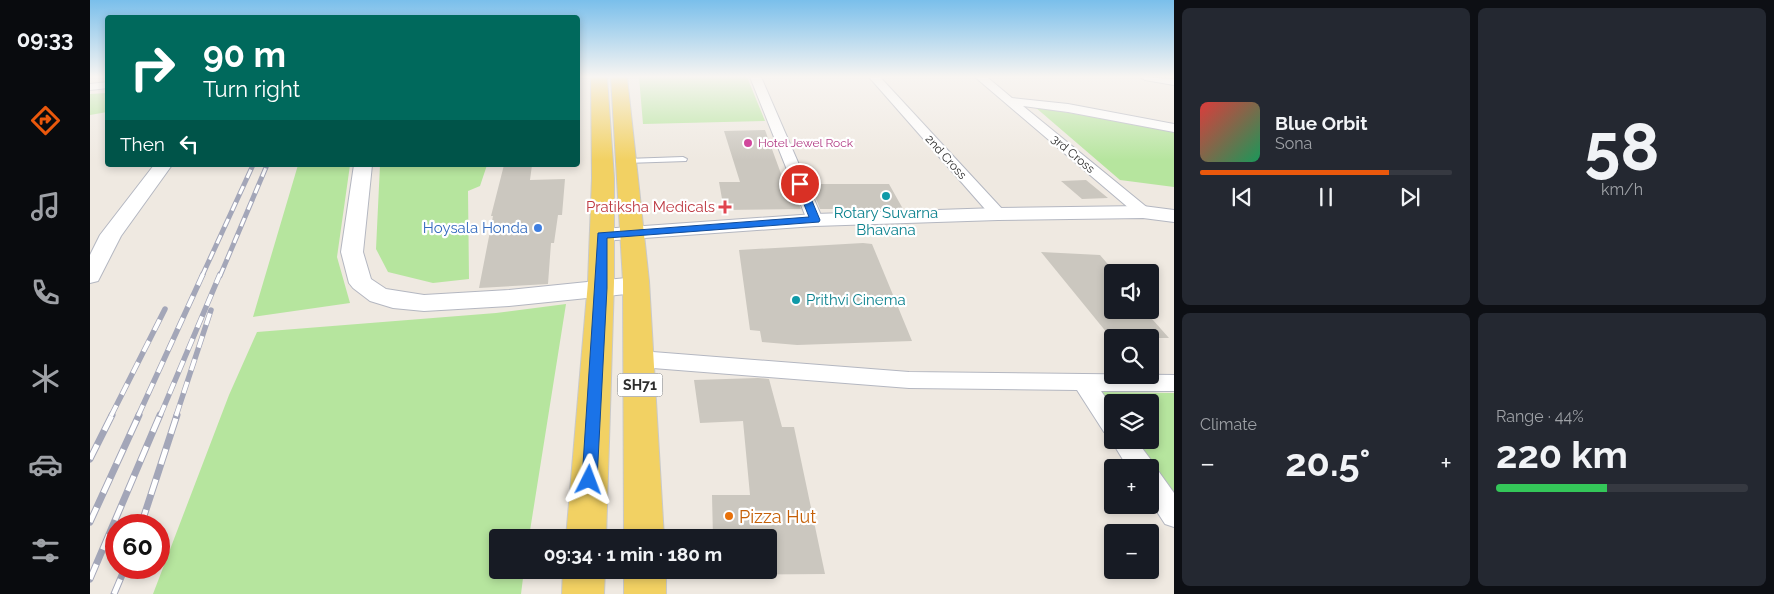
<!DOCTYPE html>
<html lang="en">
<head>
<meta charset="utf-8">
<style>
	:root { --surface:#171b24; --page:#242831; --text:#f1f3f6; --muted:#9ea1a6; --line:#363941; --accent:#ea580c }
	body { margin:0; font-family:Raleway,sans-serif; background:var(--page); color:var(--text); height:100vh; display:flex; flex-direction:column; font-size:19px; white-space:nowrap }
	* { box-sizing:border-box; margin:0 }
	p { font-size:16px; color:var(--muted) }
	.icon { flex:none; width:28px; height:28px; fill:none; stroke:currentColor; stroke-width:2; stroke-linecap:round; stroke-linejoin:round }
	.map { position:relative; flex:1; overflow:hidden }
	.sheet { display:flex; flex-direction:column; gap:8px; padding:8px; background:#0d0f14; width:600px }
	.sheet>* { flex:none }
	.top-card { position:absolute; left:15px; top:15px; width:475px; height:152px; border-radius:5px; box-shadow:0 2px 8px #0003; background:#00695c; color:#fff; overflow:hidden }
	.buttons { position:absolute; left:1014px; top:264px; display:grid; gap:10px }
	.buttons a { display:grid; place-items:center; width:55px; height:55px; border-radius:5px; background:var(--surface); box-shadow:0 2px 8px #0003; font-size:25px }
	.speed { position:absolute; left:15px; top:514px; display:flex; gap:10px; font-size:25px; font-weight:700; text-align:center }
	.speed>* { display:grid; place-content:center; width:65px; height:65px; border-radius:50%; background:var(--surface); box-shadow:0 2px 8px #0003; line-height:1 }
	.speed .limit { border:8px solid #d22; background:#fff; color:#111 }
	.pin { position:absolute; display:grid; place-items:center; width:42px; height:42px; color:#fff; margin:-21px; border:2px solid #fff; border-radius:50%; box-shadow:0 1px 5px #0007 }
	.me { position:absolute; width:55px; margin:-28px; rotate:3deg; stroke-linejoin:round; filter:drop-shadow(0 0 4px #0008) }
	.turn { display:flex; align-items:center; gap:18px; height:105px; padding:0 15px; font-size:22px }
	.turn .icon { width:65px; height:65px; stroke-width:2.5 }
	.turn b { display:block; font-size:35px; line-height:42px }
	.then { display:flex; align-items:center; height:48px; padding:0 15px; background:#0003; gap:10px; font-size:19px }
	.big { font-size:38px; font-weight:700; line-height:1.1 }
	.sheet .tile { flex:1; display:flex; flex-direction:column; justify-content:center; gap:8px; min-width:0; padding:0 18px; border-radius:8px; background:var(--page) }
	.sheet .dial { align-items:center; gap:0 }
	.dial b { font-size:65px; line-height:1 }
	.song { display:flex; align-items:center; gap:15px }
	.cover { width:60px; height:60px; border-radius:8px; background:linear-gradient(135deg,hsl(0 70% 55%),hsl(150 70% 35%)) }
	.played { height:5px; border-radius:2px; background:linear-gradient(90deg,var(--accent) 75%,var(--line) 75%) }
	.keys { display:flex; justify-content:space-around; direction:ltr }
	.heat { display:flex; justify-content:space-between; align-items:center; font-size:28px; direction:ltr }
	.charge { height:8px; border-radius:4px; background:linear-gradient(90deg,#34c759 44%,var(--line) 0) }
	.sheet .tiles { flex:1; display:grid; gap:8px; grid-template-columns:repeat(2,1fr) }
	.trip { position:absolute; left:399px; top:529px; width:288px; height:50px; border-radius:5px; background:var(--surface); box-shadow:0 2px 8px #0003; font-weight:700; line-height:50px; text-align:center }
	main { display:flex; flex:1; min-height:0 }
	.tabs { display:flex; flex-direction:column; width:90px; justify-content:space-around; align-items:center; background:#090b0e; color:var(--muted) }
	.tabs .icon { width:35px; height:35px }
	.tabs .on { color:var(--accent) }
	.tabs b { font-size:22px; color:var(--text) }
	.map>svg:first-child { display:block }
	.green { fill:#b6e59e }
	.building { fill:#cbc7bf }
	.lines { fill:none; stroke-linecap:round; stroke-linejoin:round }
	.service-casing { stroke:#b4b7c1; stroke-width:2 }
	.minor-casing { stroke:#b4b7c1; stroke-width:2 }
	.tertiary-casing { stroke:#b4b7c1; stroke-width:2 }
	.primary-casing { stroke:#c9c9c9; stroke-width:2 }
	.service { fill:#fff; fill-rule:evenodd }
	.minor { fill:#fff; fill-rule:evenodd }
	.tertiary { fill:#fff; fill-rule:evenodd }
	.primary { fill:#f2d163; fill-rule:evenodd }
	.rail-far2-casing { stroke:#a3a6b8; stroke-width:5 }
	.rail-far1-casing { stroke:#a3a6b8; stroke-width:5.5 }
	.rail-casing { stroke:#a3a6b8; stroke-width:7 }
	.rail-far2 { stroke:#fff; stroke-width:3; stroke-dasharray:9; stroke-linecap:butt }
	.rail-far1 { stroke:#fff; stroke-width:4; stroke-dasharray:12; stroke-linecap:butt }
	.rail { stroke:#fff; stroke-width:5; stroke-dasharray:16; stroke-linecap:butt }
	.route { fill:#1a73e8; stroke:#114b97 }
	.hotel-dot { fill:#d1479c; stroke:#fff; stroke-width:2 }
	.culture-dot { fill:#0f9aa8; stroke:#fff; stroke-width:2 }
	.health-dot { fill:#e0444e; stroke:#fff; stroke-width:2 }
	.shop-dot { fill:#3f7fe0; stroke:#fff; stroke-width:2 }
	.food-dot { fill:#e8710a; stroke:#fff; stroke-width:2 }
	.labels { text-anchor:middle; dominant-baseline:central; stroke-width:4.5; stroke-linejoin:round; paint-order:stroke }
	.far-hotel-label { font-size:12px; fill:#b23c85; stroke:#fff; text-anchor:start }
	.far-street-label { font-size:12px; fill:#2e2e2e; stroke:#fff }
	.shield { fill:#fff; stroke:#6d6d6d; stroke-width:1 }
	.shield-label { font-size:14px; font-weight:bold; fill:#2e2e2e }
	.health-label { font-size:15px; fill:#be3a42; stroke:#fff; text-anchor:end }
	.culture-label { font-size:15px; fill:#0d838f; stroke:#fff }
	.shop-label { font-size:15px; fill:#366cbe; stroke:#fff; text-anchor:end }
	.near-food-label { font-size:18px; fill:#c56008; stroke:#fff; text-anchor:start }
</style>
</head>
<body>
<main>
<nav class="tabs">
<b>09:33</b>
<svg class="icon on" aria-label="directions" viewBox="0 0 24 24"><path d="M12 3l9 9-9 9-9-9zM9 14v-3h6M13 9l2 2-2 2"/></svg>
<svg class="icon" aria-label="music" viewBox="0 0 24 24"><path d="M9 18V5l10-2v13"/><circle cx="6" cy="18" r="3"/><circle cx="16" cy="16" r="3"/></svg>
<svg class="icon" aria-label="phone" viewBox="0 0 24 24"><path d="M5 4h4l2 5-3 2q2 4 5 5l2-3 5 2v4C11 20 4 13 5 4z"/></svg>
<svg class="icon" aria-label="climate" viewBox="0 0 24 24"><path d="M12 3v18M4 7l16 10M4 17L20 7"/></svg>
<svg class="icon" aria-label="car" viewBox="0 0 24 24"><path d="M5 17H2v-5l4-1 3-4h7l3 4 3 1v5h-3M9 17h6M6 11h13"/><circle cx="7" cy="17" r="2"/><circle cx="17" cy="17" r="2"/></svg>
<svg class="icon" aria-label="filters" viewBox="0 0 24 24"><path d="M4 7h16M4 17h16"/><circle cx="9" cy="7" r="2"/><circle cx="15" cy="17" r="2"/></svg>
</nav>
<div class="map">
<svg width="1084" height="594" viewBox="0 0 1084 594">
	<rect width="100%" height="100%" fill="#efe9e1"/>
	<path class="green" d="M549,77H657L675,121L553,124Z
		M17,93V112L0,115V94Z
		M945,107L1084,131V187L1030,180Z
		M208,165H260L247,257L260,303L163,317Z
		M290,165H397L390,186L378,191L379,279L343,283L298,272L286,249Z
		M476,304L439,537L408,538V570H434L431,594H63L139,395L167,332L406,313Z
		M1007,392L1084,393V502L1041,440H1060V402H1022V414Z"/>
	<path class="building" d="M675,130L694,182L701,184L711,209L634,210L629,182H650L634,131Z
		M414,165H442L440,180L475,179L472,215H468L464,243H461L458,284L389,288L403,216H401Z
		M996,180L1018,198L992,199L971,181Z
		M720,184H799L813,209H730Z
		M773,243L782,244L822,341L707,345L672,342L670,331L660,330L649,250Z
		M951,252L1010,255L1022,269V310H1054L1079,338H1030L1028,335H1022V339Z
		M668,378L679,379L692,427H704L735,574L624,575V570H678V538H623L622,495H660L653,421L610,423L604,380Z"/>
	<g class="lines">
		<g class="service-casing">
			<path id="service" d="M593,157L597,159L596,161L536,163L532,161L536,159Z"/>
		</g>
		<g class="minor-casing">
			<path id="minor" d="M660,77H671L733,220L731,223H719L717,220Z
				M779,77H790L914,211L916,214L914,217H902Z
				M885,77H897L922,98L978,104L1084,124V132L978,112L933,106L1059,209L1061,212L1059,215H1047Z
				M1050,77L1084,79V85L1055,80Z
				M18,82V88L0,90V84Z
				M550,351L819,372L1084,375V391H1011L1022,407V435L1014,432L987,390L819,388L550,367L543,365L540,359L543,353Z
				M1022,437V440H1046L1061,460L1063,470L1069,472L1084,493V527L1075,524L1060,501V468H1038L1021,440Z"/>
		</g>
		<g class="tertiary-casing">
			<path id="tertiary" d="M64,165H82L31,236L8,281L0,283V255L10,235Z
				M264,165H282L273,252L281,279L296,289L334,295L419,290L546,277L554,280L558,285L554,290L546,293L419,306L334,311L303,308L280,301L263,288L259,283L251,252Z
				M1053,206L1084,210V222L1053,218L908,220L725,226L512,241L505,239L501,235L505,231L512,229L725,214L908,208Z"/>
		</g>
		<g class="primary-casing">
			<path id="primary" d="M501,77H517L524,178V282L516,538H476L498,282L502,178Z
				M521,77H537L559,281L574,538H534L533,281Z
				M473,570H515L514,594H472Z
				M534,570H576V594H534Z"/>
		</g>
		<use href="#service" class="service"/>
		<use href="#minor" class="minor"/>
		<use href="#tertiary" class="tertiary"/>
		<use href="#primary" class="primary"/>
		<g class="rail-far2-casing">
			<path id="rail-far2" d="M112,276L163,165
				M130,276L177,165"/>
		</g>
		<g class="rail-far1-casing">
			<path id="rail-far1" d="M21,416L75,309
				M48,416L113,274
				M70,416L130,274
				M86,416L121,310"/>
		</g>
		<g class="rail-casing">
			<path id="rail" d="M0,459L22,415
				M0,522L49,415
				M51,525L87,415
				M0,579L70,415
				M24,594L35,568"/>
		</g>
		<use href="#rail-far2" class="rail-far2"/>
		<use href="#rail-far1" class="rail-far1"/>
		<use href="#rail" class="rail"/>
	</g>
	<linearGradient id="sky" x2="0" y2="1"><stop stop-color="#7abfeb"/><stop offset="0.48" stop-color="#f8f5f2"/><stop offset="1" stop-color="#f8f5f2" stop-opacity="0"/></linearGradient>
	<rect width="1084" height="160" fill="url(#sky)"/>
	<path class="route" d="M710,181L715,184L730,220L729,222L517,238V288L507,480L505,485L499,487L494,485L492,480L508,233L719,217L706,184Z"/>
	<circle class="hotel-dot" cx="658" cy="143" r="5"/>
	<g class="culture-dot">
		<circle cx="796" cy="196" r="5"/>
		<circle cx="706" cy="300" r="5"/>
	</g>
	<path class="health-dot" d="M632.5 199.5h5v5h5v5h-5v5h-5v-5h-5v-5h5z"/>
	<circle class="shop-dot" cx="448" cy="228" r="5"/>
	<circle class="food-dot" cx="639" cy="516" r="5"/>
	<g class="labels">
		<g class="far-hotel-label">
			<text x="668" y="143">Hotel Jewel Rock</text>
		</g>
		<g class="far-street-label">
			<text transform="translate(983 154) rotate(40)">3rd Cross</text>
			<text transform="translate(856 157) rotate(48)">2nd Cross</text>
		</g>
		<rect class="shield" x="527.5" y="373.5" width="45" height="23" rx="4"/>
		<g class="shield-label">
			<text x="550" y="385">SH71</text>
		</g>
		<g class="health-label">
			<text x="625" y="207">Pratiksha Medicals</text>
		</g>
		<g class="culture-label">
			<text x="796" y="213">Rotary Suvarna<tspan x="796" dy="17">Bhavana</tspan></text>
			<text x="716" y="300" text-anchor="start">Prithvi Cinema</text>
		</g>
		<g class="shop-label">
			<text x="438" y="228">Hoysala Honda</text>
		</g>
		<g class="near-food-label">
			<text x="649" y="516">Pizza Hut</text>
		</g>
	</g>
</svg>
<div class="buttons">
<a><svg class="icon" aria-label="sound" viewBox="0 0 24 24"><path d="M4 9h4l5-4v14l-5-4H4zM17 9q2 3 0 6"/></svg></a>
<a><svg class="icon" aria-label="search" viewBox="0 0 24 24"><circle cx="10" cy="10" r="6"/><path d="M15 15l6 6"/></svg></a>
<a><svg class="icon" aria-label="layers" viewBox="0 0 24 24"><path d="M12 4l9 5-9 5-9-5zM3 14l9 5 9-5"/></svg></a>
<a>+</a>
<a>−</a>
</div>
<div class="speed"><div class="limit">60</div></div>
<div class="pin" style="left:710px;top:184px;background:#d93025"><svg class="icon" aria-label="arrive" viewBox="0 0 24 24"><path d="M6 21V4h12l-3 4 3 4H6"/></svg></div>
<svg class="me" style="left:499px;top:480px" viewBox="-20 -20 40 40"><path d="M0-17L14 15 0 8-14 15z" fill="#1a73e8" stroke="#fff" stroke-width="4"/></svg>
<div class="trip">09:34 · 1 min · 180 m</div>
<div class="top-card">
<div class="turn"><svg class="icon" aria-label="right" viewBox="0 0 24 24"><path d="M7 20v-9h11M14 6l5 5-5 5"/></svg><div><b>90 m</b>Turn right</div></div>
<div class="then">Then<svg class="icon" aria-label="left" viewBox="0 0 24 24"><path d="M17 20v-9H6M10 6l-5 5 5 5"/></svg></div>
</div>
</div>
<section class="sheet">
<div class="tiles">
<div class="tile">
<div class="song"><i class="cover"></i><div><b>Blue Orbit</b><p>Sona</p></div></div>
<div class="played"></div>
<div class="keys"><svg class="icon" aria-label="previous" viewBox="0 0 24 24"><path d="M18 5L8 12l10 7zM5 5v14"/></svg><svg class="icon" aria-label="pause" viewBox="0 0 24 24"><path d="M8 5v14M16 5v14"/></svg><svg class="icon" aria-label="next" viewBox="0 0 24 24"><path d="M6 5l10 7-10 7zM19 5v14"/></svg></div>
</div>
<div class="tile dial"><b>58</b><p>km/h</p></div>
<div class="tile"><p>Climate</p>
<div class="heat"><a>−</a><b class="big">20.5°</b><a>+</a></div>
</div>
<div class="tile"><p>Range · 44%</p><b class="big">220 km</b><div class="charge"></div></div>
</div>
</section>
</main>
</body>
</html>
